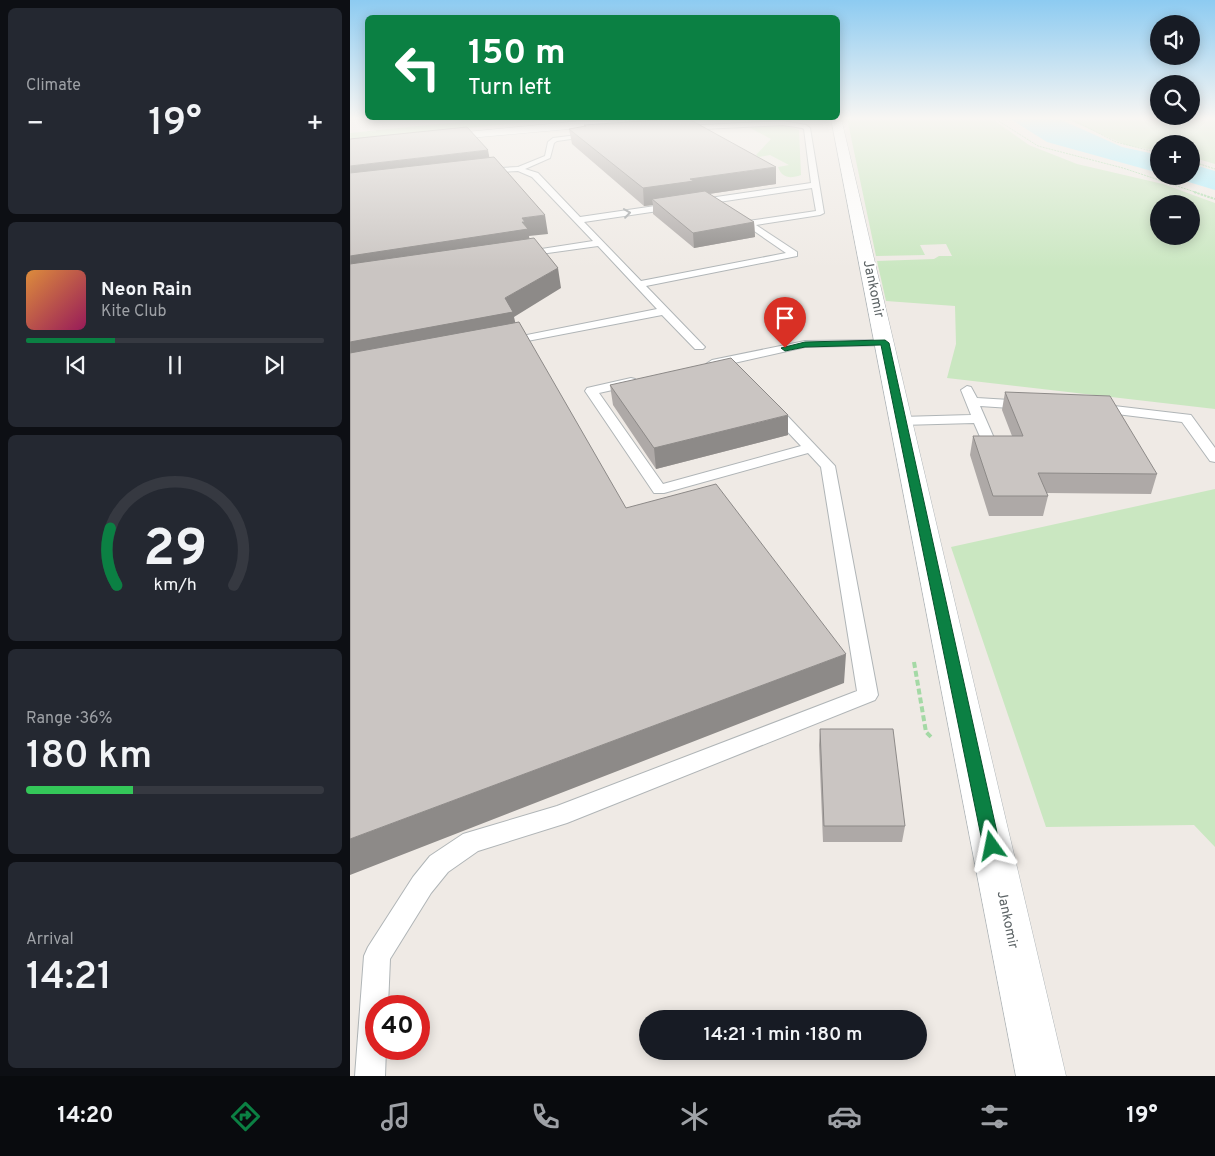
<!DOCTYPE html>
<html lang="en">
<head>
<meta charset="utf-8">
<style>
	:root { --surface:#171b24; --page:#242831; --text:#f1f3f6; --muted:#9ea1a6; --line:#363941; --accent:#0b8043 }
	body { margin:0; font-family:Overpass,sans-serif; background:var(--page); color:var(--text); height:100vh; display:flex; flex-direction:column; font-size:19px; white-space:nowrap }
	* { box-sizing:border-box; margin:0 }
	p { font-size:16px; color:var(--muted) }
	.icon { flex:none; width:28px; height:28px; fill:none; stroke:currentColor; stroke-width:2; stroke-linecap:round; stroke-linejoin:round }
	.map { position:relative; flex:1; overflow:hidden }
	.drawer { display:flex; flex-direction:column; gap:8px; padding:8px; background:#0d0f14; width:350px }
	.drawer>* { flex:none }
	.guide { position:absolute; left:15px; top:15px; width:475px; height:105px; border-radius:8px; box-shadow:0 2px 12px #0003; background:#0b8043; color:#fff; overflow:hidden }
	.controls { position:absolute; left:800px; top:15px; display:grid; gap:10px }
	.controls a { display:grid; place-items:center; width:50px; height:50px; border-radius:50%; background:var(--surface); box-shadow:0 2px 12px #0003; font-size:25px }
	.speed { position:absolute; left:15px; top:995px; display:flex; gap:10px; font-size:25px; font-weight:700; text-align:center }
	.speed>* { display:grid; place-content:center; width:65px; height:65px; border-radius:50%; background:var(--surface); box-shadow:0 2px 12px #0003; line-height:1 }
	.speed .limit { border:8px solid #d22; background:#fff; color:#111 }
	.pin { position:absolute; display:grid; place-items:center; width:42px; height:42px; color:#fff; margin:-51px -21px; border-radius:50% 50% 50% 0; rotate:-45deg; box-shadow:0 0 5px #0007 }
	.pin .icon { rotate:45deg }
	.me { position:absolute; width:55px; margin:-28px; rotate:348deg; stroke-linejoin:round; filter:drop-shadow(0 0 4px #0008) }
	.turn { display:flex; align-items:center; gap:18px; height:105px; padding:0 20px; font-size:22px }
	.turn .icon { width:65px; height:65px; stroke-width:2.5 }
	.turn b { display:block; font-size:35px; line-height:42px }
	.big { font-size:38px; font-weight:600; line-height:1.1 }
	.drawer .widget { flex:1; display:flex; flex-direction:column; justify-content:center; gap:8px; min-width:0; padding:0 18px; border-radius:8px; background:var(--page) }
	.drawer .dial { align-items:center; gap:0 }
	.dial svg { height:130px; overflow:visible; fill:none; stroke:var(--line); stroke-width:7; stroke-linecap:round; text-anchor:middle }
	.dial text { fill:var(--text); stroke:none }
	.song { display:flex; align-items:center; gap:15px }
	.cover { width:60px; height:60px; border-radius:8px; background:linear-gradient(135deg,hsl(30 70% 55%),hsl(330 70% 35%)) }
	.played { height:5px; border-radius:2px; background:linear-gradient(90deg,var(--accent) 30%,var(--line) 30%) }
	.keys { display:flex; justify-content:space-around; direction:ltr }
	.heat { display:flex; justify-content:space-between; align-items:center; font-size:28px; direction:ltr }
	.charge { height:8px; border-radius:4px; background:linear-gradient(90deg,#34c759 36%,var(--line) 0) }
	.trip { position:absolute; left:289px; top:1010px; width:288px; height:50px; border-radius:25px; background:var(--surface); box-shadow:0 2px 12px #0003; font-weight:600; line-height:50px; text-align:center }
	.tabs { display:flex; height:80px; justify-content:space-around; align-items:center; background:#090b0e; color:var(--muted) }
	.tabs .icon { width:35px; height:35px }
	.tabs .on { color:var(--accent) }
	.tabs b { font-size:22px; color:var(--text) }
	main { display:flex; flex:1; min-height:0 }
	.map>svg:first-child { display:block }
	.green { fill:#cae7c1; fill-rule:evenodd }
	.water { fill:#a5eeff }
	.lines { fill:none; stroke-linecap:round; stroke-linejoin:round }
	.lane-casing { stroke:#b0b5b7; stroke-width:2 }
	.street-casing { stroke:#b0b5b7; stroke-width:1 }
	.secondary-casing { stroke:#b1b7ba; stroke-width:1 }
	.path-far2 { stroke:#a4d9a5; stroke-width:1; stroke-dasharray:2 1; stroke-linecap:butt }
	.path-far1 { stroke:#a4d9a5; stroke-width:2; stroke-dasharray:2.5 1; stroke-linecap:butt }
	.path { stroke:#a4d9a5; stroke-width:4; stroke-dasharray:6 3; stroke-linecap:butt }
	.lane { fill:#fff; fill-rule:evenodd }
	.street { fill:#fff; fill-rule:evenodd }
	.secondary { fill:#fff; fill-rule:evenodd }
	.wall { fill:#aea9a7 }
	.shaded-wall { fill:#8d8a88 }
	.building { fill:#cac5c2; stroke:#8d8a88 }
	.oneway { stroke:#9da1a3 }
	.route { fill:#0b8043; stroke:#07532c }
	.labels { text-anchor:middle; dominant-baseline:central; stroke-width:4; stroke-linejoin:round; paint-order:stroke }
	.street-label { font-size:14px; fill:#5c6365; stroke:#fff }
</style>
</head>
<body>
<main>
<section class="drawer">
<div class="widget"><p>Climate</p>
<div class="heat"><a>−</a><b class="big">19°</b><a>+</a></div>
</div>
<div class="widget">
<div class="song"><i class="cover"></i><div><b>Neon Rain</b><p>Kite Club</p></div></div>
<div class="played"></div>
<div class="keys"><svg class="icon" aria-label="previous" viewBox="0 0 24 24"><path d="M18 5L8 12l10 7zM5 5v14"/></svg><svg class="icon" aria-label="pause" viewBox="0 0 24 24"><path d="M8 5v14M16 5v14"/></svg><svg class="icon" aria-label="next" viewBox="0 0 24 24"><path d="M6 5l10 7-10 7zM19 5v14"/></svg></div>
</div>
<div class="widget dial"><svg viewBox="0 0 100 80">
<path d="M14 69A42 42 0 1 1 86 69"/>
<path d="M14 69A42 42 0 0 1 10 34" stroke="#0b8043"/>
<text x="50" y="56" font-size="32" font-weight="700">29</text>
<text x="50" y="72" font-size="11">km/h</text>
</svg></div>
<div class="widget"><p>Range · 36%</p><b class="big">180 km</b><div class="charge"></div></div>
<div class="widget"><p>Arrival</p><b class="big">14:21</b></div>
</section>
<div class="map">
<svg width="865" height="1076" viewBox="0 0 865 1076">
	<rect width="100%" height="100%" fill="#efeae5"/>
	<path class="green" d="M146,118H217L0,140V133Z
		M497,118H641L679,145L727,164L813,184L865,203V409L597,378L606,344L605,306L536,301L527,261L584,259L589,256H602L596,244L570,245L575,255L526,256ZM809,204H841V236H809Z
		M714,118H865V164L841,157V144H809V151L776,145Z
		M435,125L449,130L451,175C440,179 432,178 428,167L439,165L420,155L409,157L406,155L421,139L400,128L404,126Z
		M865,489V847L844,825L696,827L601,547Z"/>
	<path class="water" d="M659,118H707L772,147L809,155V173L697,142Z
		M841,164L865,171V190L819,176H841Z"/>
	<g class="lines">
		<g class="lane-casing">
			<path id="lane" d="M433,121L456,125L460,128L474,213L470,215L406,225L447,252V256L296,286L353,345L355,347L353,349H345L312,315L157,345L153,344L151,342L157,339L307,309L248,246L169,257V253L172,252L243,241L182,177L168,171L134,173H131V169L168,167L195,156L198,142L203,138L244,133L245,134L242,136L207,141L204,143L200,158L175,169L188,173L230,217L461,183L454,129L452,128L433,125L332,130L329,128L332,126ZM462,188L466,211L398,221L394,224L436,253L291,281L234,222Z
				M535,340L539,341L541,343L539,345L455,347L362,368L356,364L362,360L455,341Z
				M281,378L285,379L287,382L285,385L249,393L313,484L451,446L416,409L423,405L428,406L485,466L528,695L525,700L217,823L128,851L98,872L81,893L40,959L38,1006H26V1049H36L35,1076H5L14,956L18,947L63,877L80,856L113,834L207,806L507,691L471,467L458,453L314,493H304L235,391L237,388Z
				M617,386L621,387L627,398L675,401L681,405L675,409L630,406L647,445L645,448H635L624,423L551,425L544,421L551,417L621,415L611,390Z
				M747,404L841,415L865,448V462L860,461L832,422L742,411L740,408Z"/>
		</g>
		<g class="street-casing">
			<path id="street" d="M262,118H312L307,121L86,141L81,138L86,135Z"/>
		</g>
		<g class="secondary-casing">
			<path id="secondary" d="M481,118H491L716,1076H666Z"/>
		</g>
		<path class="path-far2" d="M644,118L688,146L773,168L848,193
			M719,118L766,142L809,153
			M841,161L865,169"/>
		<path class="path-far1" d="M844,192L865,199"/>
		<path class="path" d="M564,662L576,732L581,737"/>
		<use href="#lane" class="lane"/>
		<use href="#street" class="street"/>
		<use href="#secondary" class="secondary"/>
	</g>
	<path class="wall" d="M234,125L426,184L359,194L404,222L405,237L344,248L303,214V205L294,206L222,144L219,129L235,127Z
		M260,385L438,435L306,469L263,405Z
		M655,392L807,474L801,494L697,493L698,496L693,516H639L620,455L623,436H662L652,410Z
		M470,729L555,826L552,842H473L469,745Z"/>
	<path class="shaded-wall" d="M138,150L141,166L0,183V166Z
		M426,167V184L345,196L302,199L303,205L294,206L293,188L340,179Z
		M195,215L198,234L179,236L181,249L0,277V256L172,218Z
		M404,222L405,237L344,248L343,233Z
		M208,268L211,288L164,317L168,334L0,367V342L155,298Z
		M438,415V435L306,469L304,448Z
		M496,654L494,683L0,875V839Z"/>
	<path class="building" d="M337,118L426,167L340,179L344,181L293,188L219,129L236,126L234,125Z
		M117,127L138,150L0,166V139Z
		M144,157L195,215L172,218L175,222H172L178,229L0,256V173Z
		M355,191L404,222L343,233L302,199Z
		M184,238L208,268L155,298L163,312L0,342V264Z
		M169,322L276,508L366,484L496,654L0,839V353Z
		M381,358L438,415L304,448L260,385Z
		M655,392L760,396L807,474L688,473L698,496H643L623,436H673Z
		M470,729H543L555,826H474Z"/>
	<defs><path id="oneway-chevron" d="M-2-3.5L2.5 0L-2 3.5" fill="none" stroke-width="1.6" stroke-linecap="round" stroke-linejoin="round" transform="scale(1.25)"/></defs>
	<use class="oneway" href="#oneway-chevron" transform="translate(277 213) rotate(-8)"/>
	<linearGradient id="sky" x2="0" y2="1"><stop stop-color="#8dcbf1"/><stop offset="0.44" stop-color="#f8f6f3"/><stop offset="1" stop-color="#f8f6f3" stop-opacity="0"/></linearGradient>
	<rect width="865" height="269" fill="url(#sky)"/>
	<path class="route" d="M535,340L539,343L650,846L647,852L642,854L636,852L633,846L531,345L455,347L435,351L431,348L455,342Z"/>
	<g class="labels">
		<g class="street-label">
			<text transform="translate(523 289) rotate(78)">Jankomir</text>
			<text transform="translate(657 920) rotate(78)">Jankomir</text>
		</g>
	</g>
</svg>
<div class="controls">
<a><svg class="icon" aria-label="sound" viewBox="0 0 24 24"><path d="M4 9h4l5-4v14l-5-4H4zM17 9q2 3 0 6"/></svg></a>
<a><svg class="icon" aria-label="search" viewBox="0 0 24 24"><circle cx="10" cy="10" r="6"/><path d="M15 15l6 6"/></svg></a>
<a>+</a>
<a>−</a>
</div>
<div class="speed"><div class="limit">40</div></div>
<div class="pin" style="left:435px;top:348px;background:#d93025"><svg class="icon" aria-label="arrive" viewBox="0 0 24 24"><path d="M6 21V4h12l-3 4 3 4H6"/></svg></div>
<svg class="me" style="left:642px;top:846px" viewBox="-20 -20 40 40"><path d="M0-17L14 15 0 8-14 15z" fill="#0b8043" stroke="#fff" stroke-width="4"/></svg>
<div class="trip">14:21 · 1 min · 180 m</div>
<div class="guide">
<div class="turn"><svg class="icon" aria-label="left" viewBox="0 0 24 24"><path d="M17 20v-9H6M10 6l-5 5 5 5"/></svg><div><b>150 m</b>Turn left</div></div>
</div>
</div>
</main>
<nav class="tabs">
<b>14:20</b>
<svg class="icon on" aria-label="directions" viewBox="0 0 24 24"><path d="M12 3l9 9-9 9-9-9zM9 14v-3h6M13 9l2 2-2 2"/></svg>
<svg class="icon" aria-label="music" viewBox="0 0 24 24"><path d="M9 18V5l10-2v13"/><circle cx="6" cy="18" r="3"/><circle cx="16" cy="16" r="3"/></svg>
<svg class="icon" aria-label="phone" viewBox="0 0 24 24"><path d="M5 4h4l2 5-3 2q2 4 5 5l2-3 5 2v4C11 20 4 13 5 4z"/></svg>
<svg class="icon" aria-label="climate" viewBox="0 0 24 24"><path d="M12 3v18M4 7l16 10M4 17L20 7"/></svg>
<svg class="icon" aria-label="car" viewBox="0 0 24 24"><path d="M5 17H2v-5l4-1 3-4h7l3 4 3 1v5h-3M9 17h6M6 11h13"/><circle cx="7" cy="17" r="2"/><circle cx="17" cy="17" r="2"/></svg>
<svg class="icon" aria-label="filters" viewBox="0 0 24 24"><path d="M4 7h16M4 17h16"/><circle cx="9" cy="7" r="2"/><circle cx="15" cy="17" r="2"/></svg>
<b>19°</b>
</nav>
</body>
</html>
